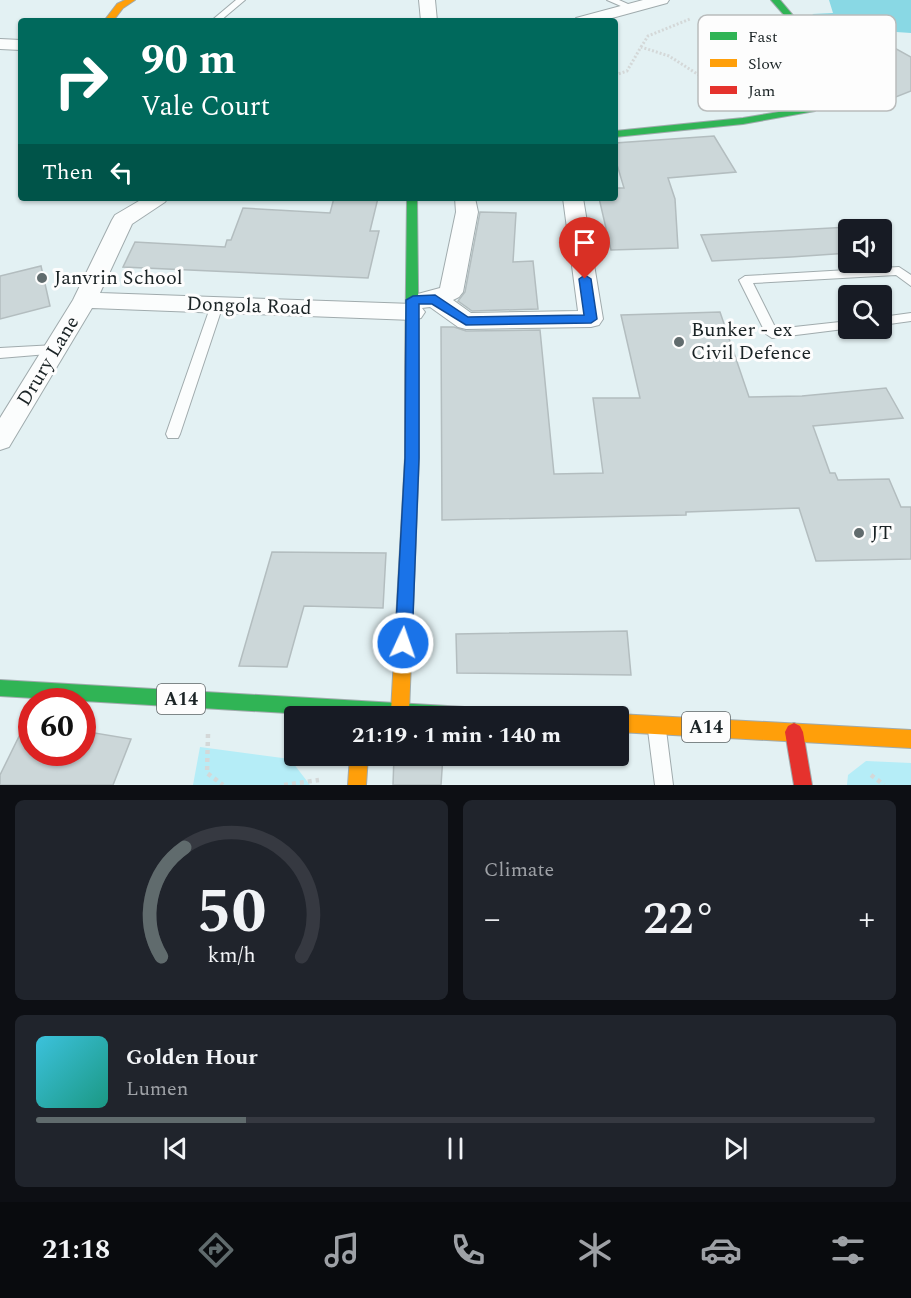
<!DOCTYPE html>
<html lang="en">
<head>
<meta charset="utf-8">
<style>
	:root { --surface:#171b24; --page:#20242c; --text:#f1f3f6; --muted:#9ea1a6; --line:#363941; --accent:#606b6d }
	body { margin:0; font-family:Spectral,serif; background:var(--page); color:var(--text); height:100vh; display:flex; flex-direction:column; font-size:22px; white-space:nowrap }
	* { box-sizing:border-box; margin:0 }
	p { font-size:20px; color:var(--muted) }
	.icon { flex:none; width:33px; height:33px; fill:none; stroke:currentColor; stroke-width:2; stroke-linecap:round; stroke-linejoin:round }
	.map { position:relative; height:785px; overflow:hidden }
	.panel { display:flex; flex-direction:column; gap:15px; padding:15px; background:#0d0f14; flex:1 }
	.panel>* { flex:none }
	.guide { position:absolute; left:18px; top:18px; width:600px; height:183px; border-radius:6px; box-shadow:0 2px 4px #0004; background:#00695c; color:#fff; overflow:hidden }
	.fabs { position:absolute; left:838px; top:219px; display:grid; gap:12px }
	.fabs a { display:grid; place-items:center; width:54px; height:54px; border-radius:6px; background:var(--surface); box-shadow:0 2px 4px #0004; font-size:30px }
	.speed { position:absolute; left:18px; top:688px; display:flex; gap:12px; font-size:30px; font-weight:700; text-align:center }
	.speed>* { display:grid; place-content:center; width:78px; height:78px; border-radius:50%; background:var(--surface); box-shadow:0 2px 4px #0004; line-height:1 }
	.speed .limit { border:9px solid #d22; background:#fff; color:#111 }
	.pin { position:absolute; display:grid; place-items:center; width:51px; height:51px; color:#fff; margin:-62px -26px; border-radius:50% 50% 50% 0; rotate:-45deg; box-shadow:0 0 6px #0007 }
	.pin .icon { rotate:45deg }
	.me { position:absolute; width:66px; margin:-33px; rotate:3deg; stroke-linejoin:round; filter:drop-shadow(0 0 4px #0008) }
	.turn { display:flex; align-items:center; gap:21px; height:126px; padding:0 24px; font-size:27px }
	.turn .icon { width:78px; height:78px; stroke-width:2.5 }
	.turn b { display:block; font-size:42px; line-height:51px }
	.then { display:flex; align-items:center; height:57px; padding:0 24px; background:#0003; gap:12px; font-size:22px }
	.big { font-size:45px; font-weight:700; line-height:1.1 }
	.panel .tile { flex:1; display:flex; flex-direction:column; justify-content:center; gap:9px; min-width:0; padding:0 21px; border-radius:9px; background:var(--page) }
	.panel .dial { align-items:center; gap:0 }
	.dial svg { height:156px; overflow:visible; fill:none; stroke:var(--line); stroke-width:7; stroke-linecap:round; text-anchor:middle }
	.dial text { fill:var(--text); stroke:none }
	.song { display:flex; align-items:center; gap:18px }
	.cover { width:72px; height:72px; border-radius:9px; background:linear-gradient(135deg,hsl(190 70% 55%),hsl(170 70% 35%)) }
	.played { height:6px; border-radius:3px; background:linear-gradient(90deg,var(--accent) 25%,var(--line) 25%) }
	.keys { display:flex; justify-content:space-around; direction:ltr }
	.heat { display:flex; justify-content:space-between; align-items:center; font-size:33px; direction:ltr }
	.panel .tiles { flex:1; display:grid; gap:15px; grid-template-columns:1fr 1fr }
	.tile:last-child { grid-column:span 2 }
	.trip { position:absolute; left:284px; top:706px; width:345px; height:60px; border-radius:6px; background:var(--surface); box-shadow:0 2px 4px #0004; font-weight:700; line-height:60px; text-align:center }
	.dock { display:flex; height:96px; justify-content:space-around; align-items:center; background:#090b0e; color:var(--muted) }
	.dock .icon { width:42px; height:42px }
	.dock .on { color:var(--accent) }
	.dock b { font-size:27px; color:var(--text) }
	.map>svg:first-child { display:block }
	.green { fill:#b5edf7 }
	.forest { fill:#89d8e4 }
	.building { fill:#ccd7d9; stroke:#b3bdbf; stroke-width:1.5 }
	.lines { fill:none; stroke-linecap:round; stroke-linejoin:round }
	.lane-casing { stroke:#a0abad; stroke-width:2 }
	.street-casing { stroke:#a0abad; stroke-width:2 }
	.fast-casing { stroke:#a0abad; stroke-width:2 }
	.slow-casing { stroke:#a0abad; stroke-width:2 }
	.jam-casing { stroke:#a0abad; stroke-width:2 }
	.path-far1 { stroke:#d4d8d8; stroke-width:3; stroke-dasharray:2 2; stroke-linecap:butt }
	.path { stroke:#d4d8d8; stroke-width:4.5; stroke-dasharray:4 4; stroke-linecap:butt }
	.lane { fill:#fbfdfd; fill-rule:evenodd }
	.street { fill:#fbfdfd; fill-rule:evenodd }
	.fast { fill:#30b455; fill-rule:evenodd }
	.slow { fill:#ff9f0a; fill-rule:evenodd }
	.jam { fill:#e5322d; fill-rule:evenodd }
	.route { fill:#1a73e8; stroke:#114b97; stroke-width:1.5 }
	.poi-dot { fill:#606b6d; stroke:#fdfdfd; stroke-width:2 }
	.labels { text-anchor:middle; dominant-baseline:central; stroke-width:6; stroke-linejoin:round; paint-order:stroke }
	.shield { fill:#fdfdfd; stroke:#5e6466; stroke-width:1.5 }
	.shield-label { font-size:18px; font-weight:bold; fill:#1a2325 }
	.poi-label { font-size:20px; fill:#1a2325; stroke:#fdfdfd; text-anchor:start }
	.street-label { font-size:20px; fill:#1a2325; stroke:#fdfdfd }
	.key { fill:#fdfdfd; stroke:#b9bcbc; stroke-width:1.5 }
	.key-label { font-size:16px; fill:#1a2325 }
</style>
</head>
<body>
<div class="map">
<svg width="911" height="785" viewBox="0 0 911 785">
	<rect width="100%" height="100%" fill="#e3f1f3"/>
	<path class="green" d="M200,747L290,759L310,785H193Z
		M866,761L911,763V785H847L848,775Z"/>
	<path class="forest" d="M829,0H911V33L837,28L812,14L833,13Z"/>
	<path class="building" d="M871,35L911,57V91L868,108L795,63Z
		M714,136L736,172L668,178L675,199L678,248L611,250L599,198H615V188H624L615,158V143Z
		M334,198H378L370,231H379L368,278L123,267L135,242L225,247L227,240H231L243,208L330,213Z
		M480,212L516,213L513,262L533,261L538,309L472,311L458,301L465,292Z
		M849,227V253L791,257L712,261L701,235Z
		M41,266L50,306L0,319V276Z
		M720,312L749,397L802,396L886,388L903,418L813,426L830,473H835L838,480L889,479L901,507H911V559L816,561L799,508L686,512V515L442,520L441,327H454L466,331L540,330L554,474L603,473L593,398H640L621,315Z
		M272,552L386,553L383,608L304,606L287,667L239,666Z
		M627,631L631,675L457,673L456,634Z
		M31,712L32,753H82L89,732L131,739L113,785H0V775Z
		M394,756H443L441,785H393Z"/>
	<g class="lines">
		<g class="lane-casing">
			<path id="lane" d="M236,0H245L220,21H211Z
				M607,0H619L637,8L630,10Z
				M899,267L911,275V286L896,275L753,283L776,329L849,321V328H852L772,338L766,334L739,280L745,276Z
				M217,301L223,305L180,434L178,438H168L166,434L211,305Z
				M911,313V321L882,325V317Z
				M55,345L60,347L61,350L60,353L0,358V348Z
				M657,721L663,724L666,730L673,785H655L648,730L651,724Z"/>
		</g>
		<g class="street-casing">
			<path id="street" d="M419,0H435L437,21H421Z
				M643,0H669L667,3L601,21H574L576,18Z
				M0,39L21,40V50L0,49Z
				M144,198H168L165,202L132,224L100,293L413,304L410,300L414,295L440,288L456,212L455,198H475L478,212L463,292L459,297L453,300L471,313L578,311L563,198H583L603,319L599,325L591,327L466,329L458,327L430,307L422,308L425,312L421,318L413,320L92,308L9,447L0,450V418L73,300L112,220L115,215Z"/>
		</g>
		<g class="fast-casing">
			<path id="fast" d="M771,0H780L801,25L777,42L773,49L821,103L815,111L743,124L615,137V131L743,118L809,107L811,103L763,49L771,38L792,24Z
				M407,198H417L419,368L412,373L405,368Z
				M0,680L499,709L505,711L508,717H355L0,696Z"/>
		</g>
		<g class="slow-casing">
			<path id="slow" d="M125,0H135L123,8L113,21H104L117,4Z
				M412,363L419,368V458L409,712L407,717H393L391,712L405,458V368Z
				M618,714L911,730V748L618,732V717H612Z
				M350,756H368L366,785H348Z"/>
		</g>
		<g class="jam-casing">
			<path id="jam" d="M794,723L800,726L803,732L812,785H794L785,732L788,726Z"/>
		</g>
		<path class="path-far1" d="M641,47L648,36L690,19
			M615,75L627,71L641,47L669,56L713,84"/>
		<path class="path" d="M208,734L207,773L223,785
			M871,775L884,785
			M284,785L319,780"/>
		<use href="#lane" class="lane"/>
		<use href="#street" class="street"/>
		<use href="#fast" class="fast"/>
		<use href="#slow" class="slow"/>
		<use href="#jam" class="jam"/>
	</g>
	<path class="route" d="M585,275L591,279L597,319L591,323L466,325L432,304H419V458L412,643L409,649L403,651L397,649L395,643L405,458L406,300L413,296L435,295L468,317L584,315L579,279Z"/>
	<g class="poi-dot">
		<circle cx="42" cy="278" r="6"/>
		<circle cx="679" cy="342" r="6"/>
		<circle cx="859" cy="533" r="6"/>
	</g>
	<g class="labels">
		<g class="shield">
			<rect x="157" y="684" width="48" height="30" rx="4.5"/>
			<rect x="682" y="712" width="48" height="30" rx="4.5"/>
		</g>
		<g class="shield-label">
			<text x="181" y="699">A14</text>
			<text x="706" y="727">A14</text>
		</g>
		<g class="poi-label">
			<text x="54" y="278">Janvrin School</text>
			<text x="691" y="330">Bunker - ex<tspan x="691" dy="23">Civil Defence</tspan></text>
			<text x="871" y="533">JT</text>
		</g>
		<g class="street-label">
			<text transform="translate(249 306) rotate(2)">Dongola Road</text>
			<text transform="translate(48 361) rotate(-59)">Drury Lane</text>
		</g>
	</g>
	<rect x="698" y="15" width="198" height="96" rx="9" class="key"/>
	<rect x="710" y="32" width="27" height="8" fill="#30b455"/>
	<rect x="710" y="59" width="27" height="8" fill="#ff9f0a"/>
	<rect x="710" y="86" width="27" height="8" fill="#e5322d"/>
	<g class="key-label">
		<text x="748" y="42">Fast</text>
		<text x="748" y="69">Slow</text>
		<text x="748" y="96">Jam</text>
	</g>
</svg>
<div class="fabs">
<a><svg class="icon" aria-label="sound" viewBox="0 0 24 24"><path d="M4 9h4l5-4v14l-5-4H4zM17 9q2 3 0 6"/></svg></a>
<a><svg class="icon" aria-label="search" viewBox="0 0 24 24"><circle cx="10" cy="10" r="6"/><path d="M15 15l6 6"/></svg></a>
</div>
<div class="speed"><div class="limit">60</div></div>
<div class="pin" style="left:585px;top:279px;background:#d93025"><svg class="icon" aria-label="arrive" viewBox="0 0 24 24"><path d="M6 21V4h12l-3 4 3 4H6"/></svg></div>
<svg class="me" style="left:403px;top:643px" viewBox="-20 -20 40 40"><circle r="17" fill="#1a73e8" stroke="#fff" stroke-width="3"/><path d="M0-11L8 9 0 5-8 9z" fill="#fff"/></svg>
<div class="trip">21:19 · 1 min · 140 m</div>
<div class="guide">
<div class="turn"><svg class="icon" aria-label="right" viewBox="0 0 24 24"><path d="M7 20v-9h11M14 6l5 5-5 5"/></svg><div><b>90 m</b>Vale Court</div></div>
<div class="then">Then<svg class="icon" aria-label="left" viewBox="0 0 24 24"><path d="M17 20v-9H6M10 6l-5 5 5 5"/></svg></div>
</div>
</div>
<section class="panel">
<div class="tiles">
<div class="tile dial"><svg viewBox="0 0 100 80">
<path d="M14 69A42 42 0 1 1 86 69"/>
<path d="M14 69A42 42 0 0 1 26 13" stroke="#606b6d"/>
<text x="50" y="56" font-size="32" font-weight="700">50</text>
<text x="50" y="72" font-size="11">km/h</text>
</svg></div>
<div class="tile"><p>Climate</p>
<div class="heat"><a>−</a><b class="big">22°</b><a>+</a></div>
</div>
<div class="tile">
<div class="song"><i class="cover"></i><div><b>Golden Hour</b><p>Lumen</p></div></div>
<div class="played"></div>
<div class="keys"><svg class="icon" aria-label="previous" viewBox="0 0 24 24"><path d="M18 5L8 12l10 7zM5 5v14"/></svg><svg class="icon" aria-label="pause" viewBox="0 0 24 24"><path d="M8 5v14M16 5v14"/></svg><svg class="icon" aria-label="next" viewBox="0 0 24 24"><path d="M6 5l10 7-10 7zM19 5v14"/></svg></div>
</div>
</div>
</section>
<nav class="dock">
<b>21:18</b>
<svg class="icon on" aria-label="directions" viewBox="0 0 24 24"><path d="M12 3l9 9-9 9-9-9zM9 14v-3h6M13 9l2 2-2 2"/></svg>
<svg class="icon" aria-label="music" viewBox="0 0 24 24"><path d="M9 18V5l10-2v13"/><circle cx="6" cy="18" r="3"/><circle cx="16" cy="16" r="3"/></svg>
<svg class="icon" aria-label="phone" viewBox="0 0 24 24"><path d="M5 4h4l2 5-3 2q2 4 5 5l2-3 5 2v4C11 20 4 13 5 4z"/></svg>
<svg class="icon" aria-label="climate" viewBox="0 0 24 24"><path d="M12 3v18M4 7l16 10M4 17L20 7"/></svg>
<svg class="icon" aria-label="car" viewBox="0 0 24 24"><path d="M5 17H2v-5l4-1 3-4h7l3 4 3 1v5h-3M9 17h6M6 11h13"/><circle cx="7" cy="17" r="2"/><circle cx="17" cy="17" r="2"/></svg>
<svg class="icon" aria-label="filters" viewBox="0 0 24 24"><path d="M4 7h16M4 17h16"/><circle cx="9" cy="7" r="2"/><circle cx="15" cy="17" r="2"/></svg>
</nav>
</body>
</html>
